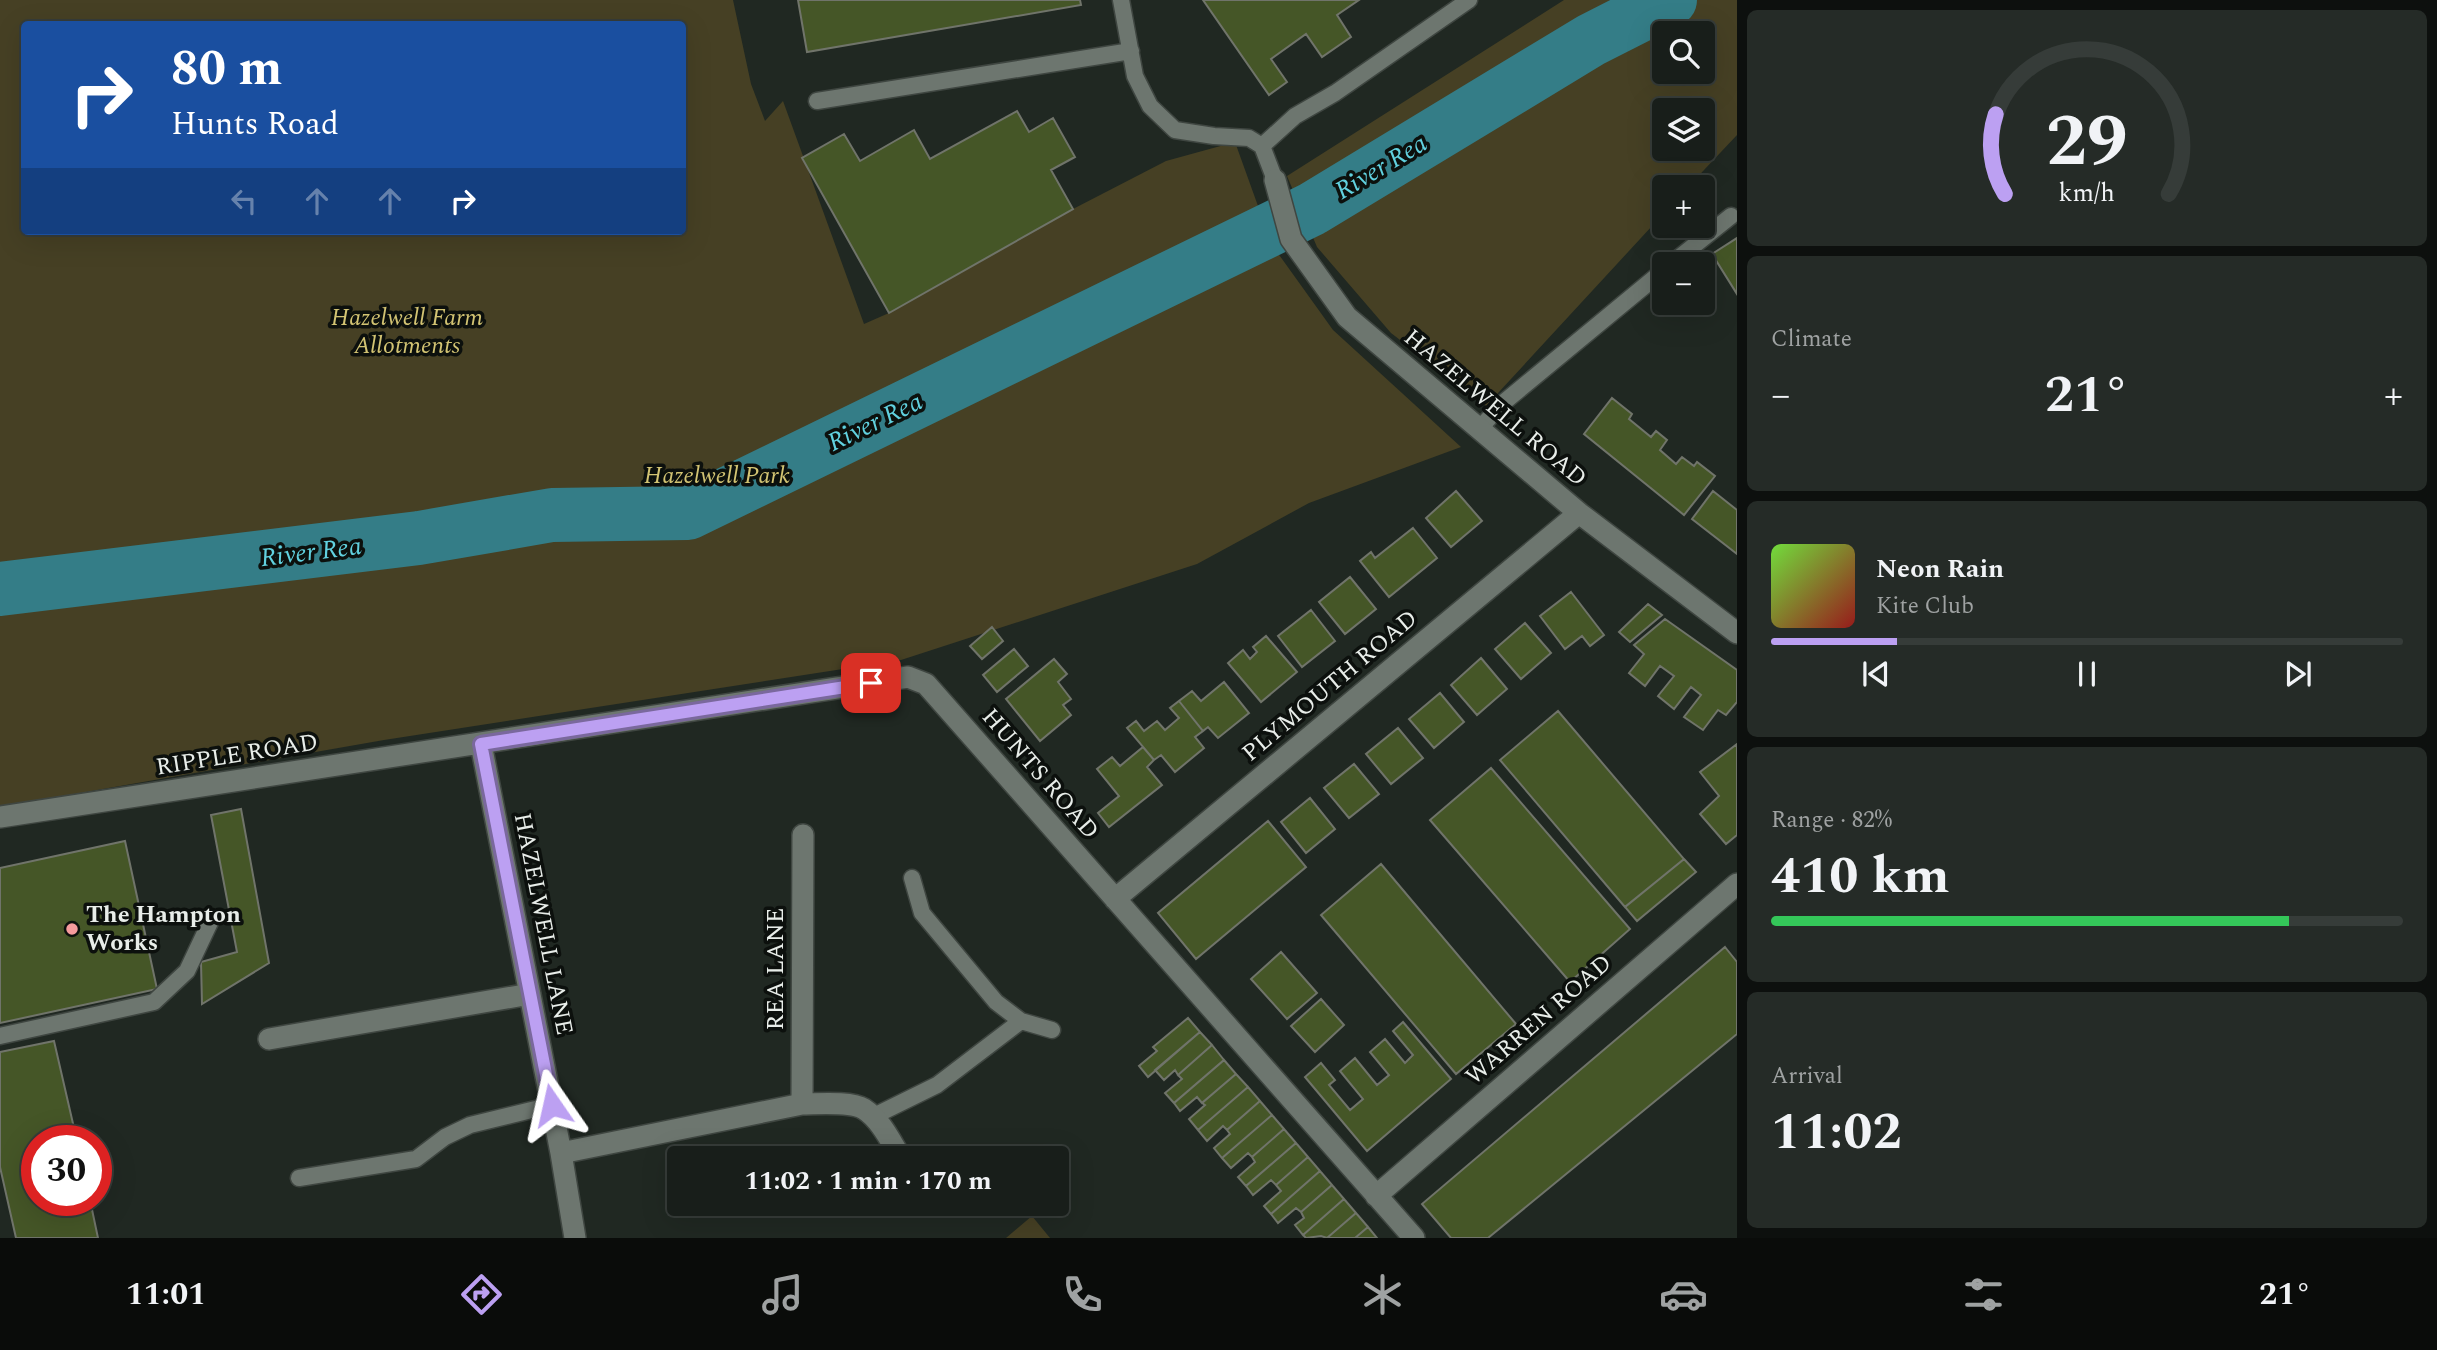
<!DOCTYPE html>
<html lang="en">
<head>
<meta charset="utf-8">
<style>
	:root { --surface:#181e1a; --page:#252b27; --text:#f1f3f6; --muted:#9fa2a2; --line:#363c39; --accent:#bca0f2 }
	body { margin:0; font-family:Spectral,serif; background:var(--page); color:var(--text); height:100vh; display:flex; flex-direction:column; font-size:26px; white-space:nowrap }
	* { box-sizing:border-box; margin:0 }
	p { font-size:23px; color:var(--muted) }
	.icon { flex:none; width:38px; height:38px; fill:none; stroke:currentColor; stroke-width:2; stroke-linecap:round; stroke-linejoin:round }
	.map { position:relative; flex:1; overflow:hidden }
	.sheet { display:flex; flex-direction:column; gap:10px; padding:10px; background:#0d100e; width:700px }
	.sheet>* { flex:none }
	.banner { position:absolute; left:21px; top:21px; width:665px; height:214px; border-radius:7px; box-shadow:0 7px 28px #0002,0 0 0 2px var(--line); background:#1a4fa0; color:#fff; overflow:hidden }
	.controls { position:absolute; left:1652px; top:21px; display:grid; gap:14px }
	.controls a { display:grid; place-items:center; width:63px; height:63px; border-radius:7px; background:var(--surface); box-shadow:0 7px 28px #0002,0 0 0 2px var(--line); font-size:35px }
	.speed { position:absolute; left:21px; top:1125px; display:flex; gap:14px; font-size:35px; font-weight:700; text-align:center }
	.speed>* { display:grid; place-content:center; width:91px; height:91px; border-radius:50%; background:var(--surface); box-shadow:0 7px 28px #0002,0 0 0 2px var(--line); line-height:1 }
	.speed .limit { border:10px solid #d22; background:#fff; color:#111 }
	.pin { position:absolute; display:grid; place-items:center; width:60px; height:60px; color:#fff; margin:-30px; border-radius:14px; box-shadow:0 4px 10px #0006 }
	.me { position:absolute; width:77px; margin:-38px; rotate:349deg; stroke-linejoin:round; filter:drop-shadow(0 0 5px #0008) }
	.turn { display:flex; align-items:center; gap:24px; height:147px; padding:0 35px; font-size:32px }
	.turn .icon { width:91px; height:91px; stroke-width:2.5 }
	.turn b { display:block; font-size:49px; line-height:60px }
	.lanes { display:flex; align-items:center; height:66px; padding:0 35px; background:#0003; justify-content:center; gap:35px; direction:ltr }
	.lanes .off { opacity:.35 }
	.big { font-size:52px; font-weight:700; line-height:1.1 }
	.sheet .tile { flex:1; display:flex; flex-direction:column; justify-content:center; gap:10px; min-width:0; padding:0 24px; border-radius:10px; background:var(--page) }
	.sheet .dial { align-items:center; gap:0 }
	.dial svg { height:182px; overflow:visible; fill:none; stroke:var(--line); stroke-width:7; stroke-linecap:round; text-anchor:middle }
	.dial text { fill:var(--text); stroke:none }
	.song { display:flex; align-items:center; gap:21px }
	.cover { width:84px; height:84px; border-radius:10px; background:linear-gradient(135deg,hsl(100 70% 55%),hsl(0 70% 35%)) }
	.played { height:7px; border-radius:4px; background:linear-gradient(90deg,var(--accent) 20%,var(--line) 20%) }
	.keys { display:flex; justify-content:space-around; direction:ltr }
	.heat { display:flex; justify-content:space-between; align-items:center; font-size:38px; direction:ltr }
	.charge { height:10px; border-radius:5px; background:linear-gradient(90deg,#34c759 82%,var(--line) 0) }
	.trip { position:absolute; left:667px; top:1146px; width:402px; height:70px; border-radius:7px; background:var(--surface); box-shadow:0 7px 28px #0002,0 0 0 2px var(--line); font-weight:700; line-height:70px; text-align:center }
	.menu { display:flex; height:112px; justify-content:space-around; align-items:center; background:#0a0c0a; color:var(--muted) }
	.menu .icon { width:49px; height:49px }
	.menu .on { color:var(--accent) }
	.menu b { font-size:32px; color:var(--text) }
	main { display:flex; flex:1; min-height:0 }
	.map>svg:first-child { display:block }
	.green { fill:#464024; fill-rule:evenodd }
	.lines { fill:none; stroke-linecap:round; stroke-linejoin:round }
	.river { stroke:#347d87; stroke-width:54 }
	.building { fill:#455627; stroke:#70746a; stroke-width:2 }
	.lane-casing { stroke:#3f4641; stroke-width:19 }
	.street-casing { stroke:#3f4641; stroke-width:24 }
	.lane { stroke:#6d766f; stroke-width:16 }
	.street { stroke:#6d766f; stroke-width:21 }
	.route-casing { stroke:#7a689d; stroke-width:18 }
	.route { stroke:#bca0f2; stroke-width:12 }
	.poi-dot { fill:#f59b9c; stroke:#0c100d; stroke-width:2.5 }
	.labels { text-anchor:middle; dominant-baseline:central; stroke-width:7; stroke-linejoin:round; paint-order:stroke }
	.park-label { font-size:24px; font-style:italic; fill:#d3c473; stroke:#0c100d }
	.street-label { font-size:24px; fill:#e8ede9; stroke:#0c100d }
	.poi-label { font-size:24px; font-weight:bold; fill:#e8ede9; stroke:#0c100d; text-anchor:start }
	.water-label { font-size:26px; font-style:italic; fill:#61d1df; stroke:#0c100d }
</style>
</head>
<body>
<main>
<div class="map">
<svg width="1737" height="1238" viewBox="0 0 1737 1238">
	<rect width="100%" height="100%" fill="#202822"/>
	<path class="green" d="M0,0H733L751,84L765,121L783,101L864,324L889,313L1073,209L1166,161L1235,142L1272,245L1333,330L1461,447L1309,503L1197,564L901,660L384,740L0,807ZM24,24H682V231H24Z
		M1564,0H1737V135L1688,187H1664V213L1486,406L1391,333L1317,247L1287,176ZM1664,33H1703V72H1664ZM1664,110H1703V149H1664Z
		M1032,1216L1050,1238H1006Z"/>
	<g class="lines">
		<path class="river" d="M0,589L419,538L552,515L688,513L1312,209L1591,40L1670,0"/>
	</g>
	<path class="building" d="M798,0H1080L1081,5L807,52Z
		M1203,0H1359L1337,15L1351,37L1322,57L1306,34L1271,59L1287,82L1269,95Z
		M1017,111L1029,132L1053,118L1075,157L1051,170L1073,209L889,313L802,158L844,134L860,161L914,130L930,159Z
		M1737,238V294L1712,254Z
		M1612,398L1632,414L1629,419L1651,437L1656,431L1667,440L1660,450L1676,464L1682,457L1694,466L1697,462L1715,476L1684,515L1584,434Z
		M1456,491L1482,521L1451,547L1426,518Z
		M1713,491L1737,510V554L1692,519Z
		M1413,528L1437,558L1389,597L1360,561L1371,552L1375,558Z
		M1350,577L1376,609L1345,634L1319,602Z
		M1571,592L1604,635L1590,646L1582,636L1565,649L1540,616Z
		M1648,604L1662,615L1630,642L1619,632Z
		M1311,610L1335,641L1302,667L1278,636Z
		M1665,619L1737,670V702L1726,715L1718,710L1703,730L1684,717L1701,695L1691,687L1674,709L1658,696L1674,676L1660,666L1645,686L1629,673L1644,654L1634,645Z
		M1525,623L1551,653L1521,679L1495,649Z
		M992,627L1003,641L982,659L970,646Z
		M1266,636L1297,672L1261,702L1228,663L1243,650L1250,659L1257,652L1253,647Z
		M1014,649L1028,666L997,692L983,675Z
		M1481,658L1507,689L1477,715L1451,685Z
		M1054,659L1067,674L1058,682L1071,699L1063,705L1071,715L1040,741L1006,699Z
		M1224,682L1249,713L1218,738L1208,727L1203,731L1179,701L1192,691L1201,701Z
		M1440,693L1464,722L1434,748L1409,719Z
		M1179,701L1203,731L1195,737L1204,748L1175,772L1161,755L1154,760L1127,728L1136,721L1144,731L1157,721L1165,730L1179,718L1170,708Z
		M1558,711L1684,859L1625,907L1500,760Z
		M1398,728L1423,758L1391,784L1366,754Z
		M1737,744V835L1726,844L1700,814L1719,796L1700,772Z
		M1143,747L1154,760L1147,767L1162,785L1109,827L1098,813L1119,796L1097,769L1112,757L1120,766Z
		M1354,764L1379,794L1349,818L1324,788Z
		M1491,768L1630,929L1570,982L1430,820Z
		M1310,798L1335,829L1306,853L1281,822Z
		M241,809L269,963L202,1004L201,962L237,952L211,815Z
		M1268,821L1306,867L1196,959L1158,913Z
		M125,841L157,989L0,1023V868Z
		M1684,859L1696,872L1637,921L1625,907Z
		M1381,864L1516,1024L1456,1074L1321,915Z
		M1725,947L1737,962V1034L1488,1238H1451L1422,1204Z
		M1281,952L1317,993L1287,1019L1251,979Z
		M1321,999L1344,1025L1315,1052L1291,1026Z
		M1188,1018L1200,1032L1148,1077L1139,1066L1157,1051L1153,1047Z
		M1403,1022L1451,1079L1367,1151L1305,1077L1321,1063L1335,1080L1329,1085L1350,1110L1363,1099L1340,1071L1355,1058L1377,1085L1389,1075L1370,1052L1385,1039L1405,1063L1413,1055L1393,1031Z
		M1200,1032L1212,1045L1178,1075L1175,1070L1164,1080L1155,1070Z
		M54,1041L77,1141H37V1200H90L98,1238H16L0,1167V1052Z
		M1212,1045L1224,1060L1174,1103L1165,1093L1182,1079L1178,1075Z
		M1224,1060L1236,1074L1202,1103L1197,1097L1180,1111L1174,1103Z
		M1236,1074L1248,1087L1198,1130L1189,1119L1205,1105L1202,1103Z
		M1248,1087L1260,1101L1227,1130L1223,1126L1207,1141L1198,1130Z
		M1260,1101L1272,1115L1222,1158L1214,1148L1230,1134L1227,1130Z
		M1272,1115L1284,1129L1252,1157L1248,1153L1231,1168L1222,1158Z
		M1284,1129L1296,1143L1246,1186L1238,1177L1255,1162L1252,1157Z
		M1296,1143L1308,1157L1276,1185L1271,1180L1253,1195L1246,1186Z
		M1308,1157L1320,1171L1271,1214L1264,1206L1281,1191L1276,1185Z
		M1320,1171L1332,1185L1301,1212L1296,1208L1278,1223L1271,1214Z
		M1332,1185L1344,1199L1303,1235L1295,1225L1304,1218L1301,1212Z
		M1344,1199L1356,1213L1327,1238L1321,1236L1306,1238L1303,1235Z
		M1356,1213L1368,1227L1355,1238H1327Z
		M1368,1227L1377,1238H1355Z"/>
	<g class="lines">
		<g class="lane-casing">
			<path id="lane" d="M1121,0L1135,76L1150,106L1175,130L1214,136L1249,138L1262,146L1275,180
				M817,101L1131,51
				M1262,146L1295,116L1335,93L1469,0
				M1671,264L1731,216
				M1480,428L1503,403L1664,270
				M912,878L922,913L996,1002L1021,1021L1052,1030
				M0,1036L154,1002L187,971L212,918
				M872,1117L937,1085L1021,1021
				M299,1178L416,1159L445,1137L470,1125L552,1105"/>
		</g>
		<g class="street-casing">
			<path id="street" d="M1275,180L1291,239L1347,317L1579,513L1737,633
				M481,744L561,1153L575,1238
				M0,817L908,677L926,684L1414,1238
				M1115,899L1579,513
				M269,1039L530,994
				M802,1104L803,835
				M561,1153L802,1104C817,1104 851,1101 864,1109C881,1120 891,1142 901,1158
				M1376,1196L1737,884"/>
		</g>
		<use href="#lane" class="lane"/>
		<use href="#street" class="street"/>
	</g>
	<g class="lines">
		<g class="route-casing">
			<path id="route" d="M552,1105L481,744L871,683"/>
		</g>
		<use href="#route" class="route"/>
	</g>
	<circle class="poi-dot" cx="72" cy="929" r="7"/>
	<g class="labels">
		<g class="park-label">
			<text x="407" y="318">Hazelwell Farm<tspan x="407" dy="28">Allotments</tspan></text>
			<text x="717" y="476">Hazelwell Park</text>
		</g>
		<g class="street-label">
			<text transform="translate(1495 408) rotate(40)">HAZELWELL ROAD</text>
			<text transform="translate(1330 686) rotate(-40)">PLYMOUTH ROAD</text>
			<text transform="translate(237 755) rotate(-9)">RIPPLE ROAD</text>
			<text transform="translate(1040 774) rotate(49)">HUNTS ROAD</text>
			<text transform="translate(543 924) rotate(79)">HAZELWELL LANE</text>
			<text transform="translate(776 969) rotate(-90)">REA LANE</text>
			<text transform="translate(1539 1020) rotate(-41)">WARREN ROAD</text>
		</g>
		<g class="poi-label">
			<text x="86" y="915">The Hampton<tspan x="86" dy="28">Works</tspan></text>
		</g>
		<g class="water-label">
			<text transform="translate(1381 167) rotate(-31)">River Rea</text>
			<text transform="translate(875 422) rotate(-26)">River Rea</text>
			<text transform="translate(311 552) rotate(-7)">River Rea</text>
		</g>
	</g>
</svg>
<div class="controls">
<a><svg class="icon" aria-label="search" viewBox="0 0 24 24"><circle cx="10" cy="10" r="6"/><path d="M15 15l6 6"/></svg></a>
<a><svg class="icon" aria-label="layers" viewBox="0 0 24 24"><path d="M12 4l9 5-9 5-9-5zM3 14l9 5 9-5"/></svg></a>
<a>+</a>
<a>−</a>
</div>
<div class="speed"><div class="limit">30</div></div>
<div class="pin" style="left:871px;top:683px;background:#d93025"><svg class="icon" aria-label="arrive" viewBox="0 0 24 24"><path d="M6 21V4h12l-3 4 3 4H6"/></svg></div>
<svg class="me" style="left:552px;top:1105px" viewBox="-20 -20 40 40"><path d="M0-17L14 15 0 8-14 15z" fill="#bca0f2" stroke="#fff" stroke-width="4"/></svg>
<div class="trip">11:02 · 1 min · 170 m</div>
<div class="banner">
<div class="turn"><svg class="icon" aria-label="right" viewBox="0 0 24 24"><path d="M7 20v-9h11M14 6l5 5-5 5"/></svg><div><b>80 m</b>Hunts Road</div></div>
<div class="lanes"><svg class="icon off" aria-label="left" viewBox="0 0 24 24"><path d="M17 20v-9H6M10 6l-5 5 5 5"/></svg><svg class="icon off" aria-label="ahead" viewBox="0 0 24 24"><path d="M12 20V5M6 11l6-6 6 6"/></svg><svg class="icon off" aria-label="ahead" viewBox="0 0 24 24"><path d="M12 20V5M6 11l6-6 6 6"/></svg><svg class="icon" aria-label="right" viewBox="0 0 24 24"><path d="M7 20v-9h11M14 6l5 5-5 5"/></svg></div>
</div>
</div>
<section class="sheet">
<div class="tile dial"><svg viewBox="0 0 100 80">
<path d="M14 69A42 42 0 1 1 86 69"/>
<path d="M14 69A42 42 0 0 1 10 34" stroke="#bca0f2"/>
<text x="50" y="56" font-size="32" font-weight="700">29</text>
<text x="50" y="72" font-size="11">km/h</text>
</svg></div>
<div class="tile"><p>Climate</p>
<div class="heat"><a>−</a><b class="big">21°</b><a>+</a></div>
</div>
<div class="tile">
<div class="song"><i class="cover"></i><div><b>Neon Rain</b><p>Kite Club</p></div></div>
<div class="played"></div>
<div class="keys"><svg class="icon" aria-label="previous" viewBox="0 0 24 24"><path d="M18 5L8 12l10 7zM5 5v14"/></svg><svg class="icon" aria-label="pause" viewBox="0 0 24 24"><path d="M8 5v14M16 5v14"/></svg><svg class="icon" aria-label="next" viewBox="0 0 24 24"><path d="M6 5l10 7-10 7zM19 5v14"/></svg></div>
</div>
<div class="tile"><p>Range · 82%</p><b class="big">410 km</b><div class="charge"></div></div>
<div class="tile"><p>Arrival</p><b class="big">11:02</b></div>
</section>
</main>
<nav class="menu">
<b>11:01</b>
<svg class="icon on" aria-label="directions" viewBox="0 0 24 24"><path d="M12 3l9 9-9 9-9-9zM9 14v-3h6M13 9l2 2-2 2"/></svg>
<svg class="icon" aria-label="music" viewBox="0 0 24 24"><path d="M9 18V5l10-2v13"/><circle cx="6" cy="18" r="3"/><circle cx="16" cy="16" r="3"/></svg>
<svg class="icon" aria-label="phone" viewBox="0 0 24 24"><path d="M5 4h4l2 5-3 2q2 4 5 5l2-3 5 2v4C11 20 4 13 5 4z"/></svg>
<svg class="icon" aria-label="climate" viewBox="0 0 24 24"><path d="M12 3v18M4 7l16 10M4 17L20 7"/></svg>
<svg class="icon" aria-label="car" viewBox="0 0 24 24"><path d="M5 17H2v-5l4-1 3-4h7l3 4 3 1v5h-3M9 17h6M6 11h13"/><circle cx="7" cy="17" r="2"/><circle cx="17" cy="17" r="2"/></svg>
<svg class="icon" aria-label="filters" viewBox="0 0 24 24"><path d="M4 7h16M4 17h16"/><circle cx="9" cy="7" r="2"/><circle cx="15" cy="17" r="2"/></svg>
<b>21°</b>
</nav>
</body>
</html>
